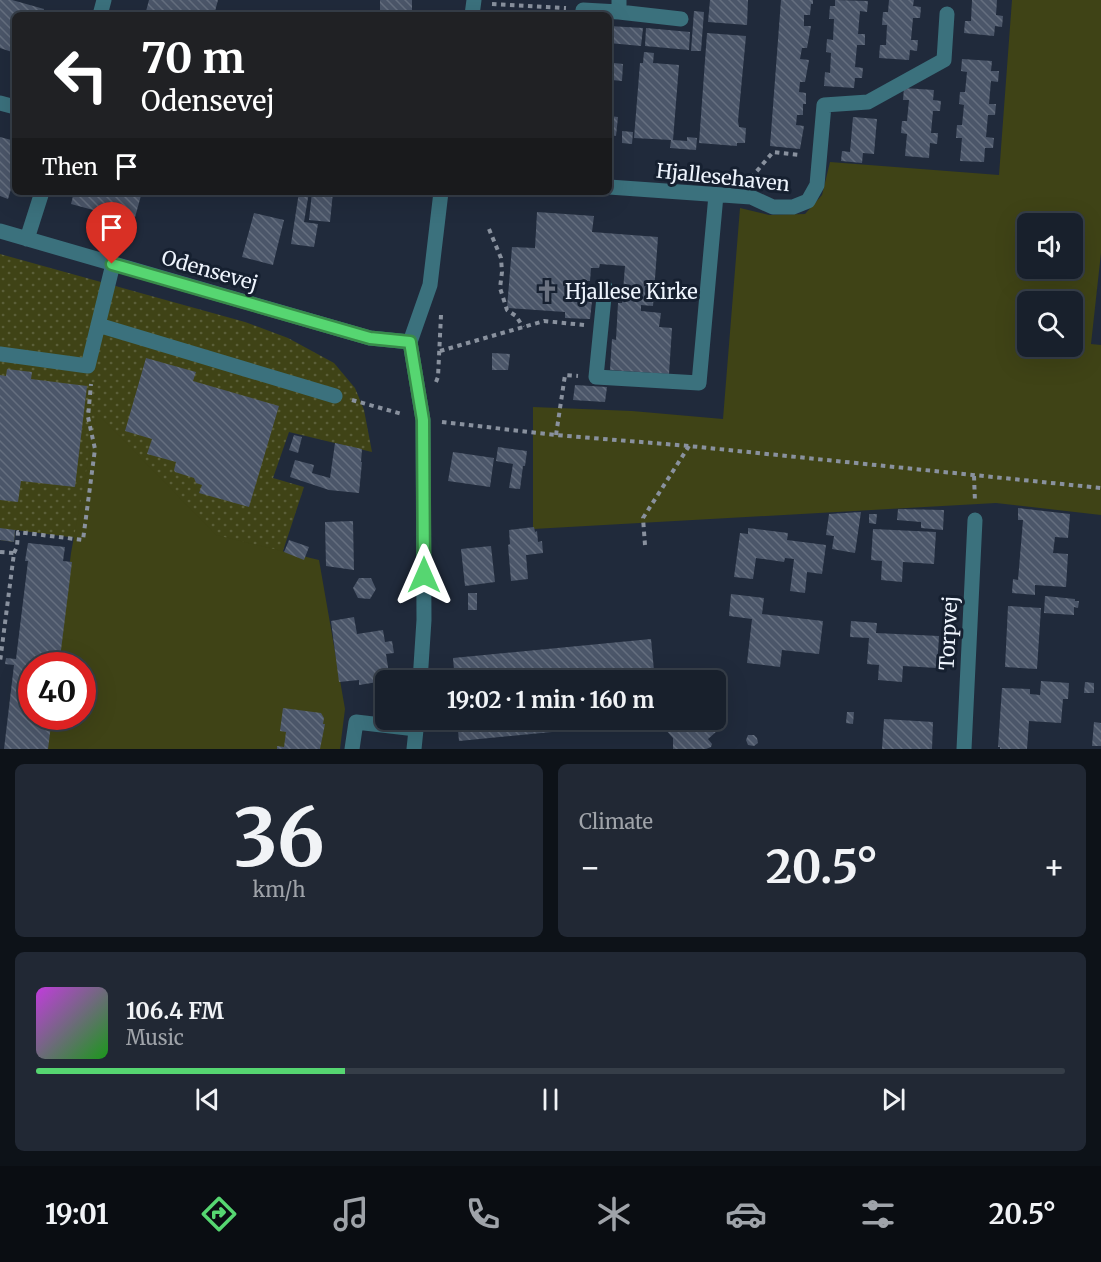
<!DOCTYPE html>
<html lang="en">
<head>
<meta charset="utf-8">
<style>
	:root { --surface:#18202c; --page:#212834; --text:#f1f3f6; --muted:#9fa3a9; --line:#363e48; --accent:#56d671 }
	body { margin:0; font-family:Merriweather,serif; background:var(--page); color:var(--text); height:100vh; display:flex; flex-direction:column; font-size:22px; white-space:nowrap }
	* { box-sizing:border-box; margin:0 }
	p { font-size:20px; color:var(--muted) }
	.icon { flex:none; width:33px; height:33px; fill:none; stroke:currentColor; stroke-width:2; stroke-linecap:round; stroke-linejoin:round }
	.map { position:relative; height:749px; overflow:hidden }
	.side { display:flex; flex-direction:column; gap:15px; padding:15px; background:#0d1218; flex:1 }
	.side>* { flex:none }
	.hud { position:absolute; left:12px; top:12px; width:600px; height:183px; border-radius:9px; box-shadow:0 6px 24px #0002,0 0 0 2px var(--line); background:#202124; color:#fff; overflow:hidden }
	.tools { position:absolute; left:1017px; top:213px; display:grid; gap:12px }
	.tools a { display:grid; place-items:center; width:66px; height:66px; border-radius:9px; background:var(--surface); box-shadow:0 6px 24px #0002,0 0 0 2px var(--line); font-size:30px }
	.speed { position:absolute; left:18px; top:652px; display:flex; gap:12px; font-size:30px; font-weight:700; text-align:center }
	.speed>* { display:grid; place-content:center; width:78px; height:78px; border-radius:50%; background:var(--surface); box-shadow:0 6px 24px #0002,0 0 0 2px var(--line); line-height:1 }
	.speed .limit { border:9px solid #d22; background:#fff; color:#111 }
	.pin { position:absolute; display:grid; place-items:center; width:51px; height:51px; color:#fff; margin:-62px -26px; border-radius:50% 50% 50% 0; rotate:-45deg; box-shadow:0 0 6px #0007 }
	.pin .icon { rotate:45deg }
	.me { position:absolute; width:66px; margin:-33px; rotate:0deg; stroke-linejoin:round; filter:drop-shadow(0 0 4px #0008) }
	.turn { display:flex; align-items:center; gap:21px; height:126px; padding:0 30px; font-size:27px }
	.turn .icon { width:78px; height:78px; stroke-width:2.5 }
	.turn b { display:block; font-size:42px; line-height:51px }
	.then { display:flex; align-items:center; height:57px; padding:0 30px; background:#0003; gap:12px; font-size:22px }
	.big { font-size:45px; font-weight:700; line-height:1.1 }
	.side .tile { flex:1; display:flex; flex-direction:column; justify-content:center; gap:9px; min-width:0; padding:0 21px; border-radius:9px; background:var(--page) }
	.side .dial { align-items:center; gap:0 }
	.dial b { font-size:78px; line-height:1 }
	.song { display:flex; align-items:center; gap:18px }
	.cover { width:72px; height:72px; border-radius:9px; background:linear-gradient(135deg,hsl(290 70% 55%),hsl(120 70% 35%)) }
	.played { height:6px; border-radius:3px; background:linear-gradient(90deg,var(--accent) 30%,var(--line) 30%) }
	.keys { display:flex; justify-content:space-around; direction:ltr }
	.heat { display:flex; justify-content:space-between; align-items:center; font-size:33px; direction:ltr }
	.side .tiles { flex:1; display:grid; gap:15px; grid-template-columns:1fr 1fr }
	.tile:last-child { grid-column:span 2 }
	.trip { position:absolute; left:375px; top:670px; width:351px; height:60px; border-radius:9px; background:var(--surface); box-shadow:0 6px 24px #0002,0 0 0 2px var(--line); font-weight:700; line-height:60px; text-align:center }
	.tab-bar { display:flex; height:96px; justify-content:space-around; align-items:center; background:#0a0d12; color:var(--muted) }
	.tab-bar .icon { width:42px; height:42px }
	.tab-bar .current { color:var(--accent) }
	.tab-bar b { font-size:27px; color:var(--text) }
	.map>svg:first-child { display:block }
	.grass { fill:url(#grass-dots) }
	.park { fill:#3f4316; fill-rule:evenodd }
	.building { fill:url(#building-back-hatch) }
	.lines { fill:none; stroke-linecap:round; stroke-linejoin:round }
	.path { stroke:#89919e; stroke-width:4; stroke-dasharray:4.5 4.5; stroke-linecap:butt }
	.minor { stroke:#3b717d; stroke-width:15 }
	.route-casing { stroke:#388b49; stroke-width:15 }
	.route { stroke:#56d671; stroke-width:10 }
	.labels { text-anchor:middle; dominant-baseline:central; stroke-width:6; stroke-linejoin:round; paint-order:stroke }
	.street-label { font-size:20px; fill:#eef4fd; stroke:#162030 }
	.poi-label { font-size:20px; fill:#eef4fd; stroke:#162030; text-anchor:start }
</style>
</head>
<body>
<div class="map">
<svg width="1101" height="749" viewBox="0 0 1101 749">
	<defs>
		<pattern id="grass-dots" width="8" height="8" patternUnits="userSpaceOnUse" patternTransform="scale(1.5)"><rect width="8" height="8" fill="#3f4316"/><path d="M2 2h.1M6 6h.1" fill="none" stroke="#5b5f39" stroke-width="1.8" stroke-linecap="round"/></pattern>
		<pattern id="building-back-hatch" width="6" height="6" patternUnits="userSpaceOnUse" patternTransform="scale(1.5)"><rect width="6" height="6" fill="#4b5669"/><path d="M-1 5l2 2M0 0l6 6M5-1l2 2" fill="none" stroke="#656f7f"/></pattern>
	</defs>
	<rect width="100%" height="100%" fill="#202a3b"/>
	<path class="grass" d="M0,254L245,322L288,338L334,363L355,388L364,410L372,452L289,432L273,478L304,487L282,554L85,539L15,530L14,542L0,540Z"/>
	<path class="park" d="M1012,0H1101V253L1091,344L1101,345V515L996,503L533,529V407L632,411L723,419L740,208L769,215L805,214L822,195L830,162L999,175ZM1028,224H1072V268H1028ZM1028,302H1072V346H1028Z
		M97,413L216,535L319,560L345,709L340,749H46L50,717H82V666H57L71,553Z"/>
	<path class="building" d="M0,0H12L44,9L43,15H15V53L0,48Z
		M149,0H218L214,15H145Z
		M380,0H412V15L380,12Z
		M710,0H748L747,25L708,22Z
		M781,0H813V4H811L810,15H804V26H811L807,48H802L800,59L809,60L805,82H800L799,92L806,93V104H803V115H797L796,125L804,126L800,149L770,146Z
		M835,0L868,1L867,12L860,11L858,34H865V45H857L855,67L863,68L862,78H855L854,88L824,86L825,72L830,73L831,53L826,52L827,39L833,40L834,19H829L830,6H835Z
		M889,0H914L913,6L921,7L920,18H913L911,40H918L917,51L910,50L909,60L879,58L880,45H886L887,25H882L883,12H888Z
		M972,0H997L996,15L1003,16L1002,27L995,26L994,36L964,33L965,21H971Z
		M694,11L704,12L701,51H691Z
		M609,26L643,28L641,46L609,43Z
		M646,28L690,32L689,50L645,46Z
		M707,33L746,36L738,121L739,127L746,128L745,143H737V146L699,143Z
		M644,52L654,53L653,63L679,65L673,140L687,141V137L697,138L696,150L670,148L671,140L634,138L640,63H643Z
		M962,59L992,61L991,71H999L998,82L991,81L989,104H996L995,115H988L986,137L994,138L993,148H985L984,162L960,161L962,138H956L957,125H962L964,105L959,104L960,92H965L967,72L961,71Z
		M609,60H614V63L623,64L622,81L612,80V85H609Z
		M904,88L934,90L933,100L941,101L940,111H933L931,133H938L937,144L930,143L929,158L905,156L907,134L901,133L902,121H907L909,100H903Z
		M609,116L618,117L616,136L609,135Z
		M853,117L877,119L874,154L863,153L862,163L841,161L842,151L850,152Z
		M622,131L633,132L632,144L622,143Z
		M0,137L15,141V175L8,199L0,196Z
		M74,192H142L134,221L71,204Z
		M299,192H309L304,222L318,224L314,247L291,244Z
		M312,192H333L330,222L309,220Z
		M537,212L594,216L592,232L658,237L653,306L641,305V311L661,313L659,327L672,328L669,374L610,370L612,339L616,340L618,303H622L625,266L600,264L599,268H591L590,281H586L585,300L592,301L590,319L565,318V312L507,308L512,247L535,248Z
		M254,213L284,220L273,265L242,257Z
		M492,353L510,354L508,370H492Z
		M146,358L196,372L193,381L279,406L249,507L199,493L202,485L196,483L194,478L175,472L174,470L176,462L147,454L152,439L125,431Z
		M7,369L32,372L31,379L87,386L75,487L21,481L18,502L0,500V375L6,376Z
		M575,385L607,387L605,402L573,400Z
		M294,435L302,437L298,453L289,450Z
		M335,443L362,449L361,462H362L359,493L329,490L290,477L295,460L314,465L312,473L330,478Z
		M498,447L527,451L525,466H523L520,489L509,488L513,464L496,461Z
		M453,452L494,458L490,487L448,481Z
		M1018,508L1070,514L1068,538L1055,537L1053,553L1068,554L1066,587L1035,585V595L1012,593L1013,579L1018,580L1023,520H1018Z
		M898,509L944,510L943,530L921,528V522L897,520Z
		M861,512L855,553L832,549L834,536L826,535L829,514Z
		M869,514H877L876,524L869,523Z
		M353,521L354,570L326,566L325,522Z
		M534,527L535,532L537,531L538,542L542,541L543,553L526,555L528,579L511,581L508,545L510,544L509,530Z
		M0,528L15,530L14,542L0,540Z
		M748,528L788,533L787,540L826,545L822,574L807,572L805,593L790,591L794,559L785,558L784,562L756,558L753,579L734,577L740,533L748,534Z
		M873,529L936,532L934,564L903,562L902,582L881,580L882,561L871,560Z
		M289,540L309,547L304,560L284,552Z
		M28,543L65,547L63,561L72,562L59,666H32V717H52L48,749H4L14,665L5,664L6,658L16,659L28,561H25Z
		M491,546L495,582L465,586L461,549Z
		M359,578H371L376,589L370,599L358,598L353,588Z
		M468,593H477V610H468Z
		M731,594L764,598L762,614L823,621L819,654L782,650L780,667L747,663L752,619L729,616Z
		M1045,596L1075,599V601H1079L1078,608L1074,607V615L1044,613Z
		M1008,606L1041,608L1037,669L1005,667Z
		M354,617L357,634L383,630L385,642L392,641L394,653L386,654L390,680L359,685V680L339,682L331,621Z
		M851,621L877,623L876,633L939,636L937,668L903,666L902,682L878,680L879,665L867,664L869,638L850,637Z
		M651,639L655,681H455L453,658Z
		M1041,681L1069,683L1068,699H1063L1061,723L1029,721L1027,749H1000V747H998L1002,688L1030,689V694L1040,695Z
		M1085,682L1094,683V693H1084Z
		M283,708L321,713L324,718L323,724H325L320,749H277V746L284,747L286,732L280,731Z
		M847,712H854L853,724L846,723Z
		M884,719L933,722L932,749H882Z
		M457,720H655V722L459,741Z
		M672,720H708L717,731L708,739L712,744L711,747L706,749H673V738L664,728Z
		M1094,722L1101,723V746H1092Z
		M748,735H754L757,738L758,743L754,746L748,745L746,740Z"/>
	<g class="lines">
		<path class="path" d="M492,4L566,8
			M751,178L773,152L800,155
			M489,229L501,258L502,272L500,288L507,310L516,316L523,327
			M440,351L544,321L584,325
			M436,382L438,377L441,315
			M352,400L402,414
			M442,422L556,435L689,446L1101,488
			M556,435L565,375L578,376
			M974,476L975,502
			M645,545L643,518L689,446
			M0,552L14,553L0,662
			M14,553L17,547L18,532L83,540L95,449L88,417L91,384"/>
		<path class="minor" d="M619,0V12L681,19
			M583,10L619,12
			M100,15L104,0
			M472,15L474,0
			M0,103L15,107
			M609,187L751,197L773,207H793L808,201L817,185L824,105L868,102L944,60L947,14
			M0,231L370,338L410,342
			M27,239L42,192
			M605,287L596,377L699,383L716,195
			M98,325L335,396
			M0,354L88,366L113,264
			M420,681L424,620L423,420L410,342L430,285L441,192
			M352,749L356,722L416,729
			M414,749L417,720
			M964,749L975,520"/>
	</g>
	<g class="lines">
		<g class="route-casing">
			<path id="route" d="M112,264L370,338L410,342L423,420L424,575"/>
		</g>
		<use href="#route" class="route"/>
	</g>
	<defs>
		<g id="church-bare" transform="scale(1.8)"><path d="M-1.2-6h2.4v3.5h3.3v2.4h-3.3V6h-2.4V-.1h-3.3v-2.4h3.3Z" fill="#6b7280" stroke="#162030" stroke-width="2.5" paint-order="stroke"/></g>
	</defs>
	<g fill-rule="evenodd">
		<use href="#church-bare" x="547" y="291"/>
	</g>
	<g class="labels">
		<g class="street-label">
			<text transform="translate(723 177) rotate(6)">Hjallesehaven</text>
			<text transform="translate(210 270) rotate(16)">Odensevej</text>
			<text transform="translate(948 633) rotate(-87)">Torpvej</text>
		</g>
		<g class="poi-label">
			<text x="565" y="291">Hjallese Kirke</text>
		</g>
	</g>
</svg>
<div class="tools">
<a><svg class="icon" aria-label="sound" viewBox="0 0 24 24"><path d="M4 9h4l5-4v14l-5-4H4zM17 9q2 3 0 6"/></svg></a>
<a><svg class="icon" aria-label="search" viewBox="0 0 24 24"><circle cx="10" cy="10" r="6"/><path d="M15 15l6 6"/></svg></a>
</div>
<div class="speed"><div class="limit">40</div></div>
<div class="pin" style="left:112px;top:264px;background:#d93025"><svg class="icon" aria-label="arrive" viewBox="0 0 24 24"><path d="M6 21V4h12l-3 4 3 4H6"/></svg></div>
<svg class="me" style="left:424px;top:575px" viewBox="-20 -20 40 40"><path d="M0-17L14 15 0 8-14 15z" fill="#56d671" stroke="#fff" stroke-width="4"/></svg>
<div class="trip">19:02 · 1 min · 160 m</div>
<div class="hud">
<div class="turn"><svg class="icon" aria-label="left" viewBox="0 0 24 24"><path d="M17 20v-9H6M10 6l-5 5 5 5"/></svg><div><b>70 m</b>Odensevej</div></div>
<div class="then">Then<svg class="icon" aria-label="arrive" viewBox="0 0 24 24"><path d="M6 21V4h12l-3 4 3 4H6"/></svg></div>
</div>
</div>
<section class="side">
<div class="tiles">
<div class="tile dial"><b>36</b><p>km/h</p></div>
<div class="tile"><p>Climate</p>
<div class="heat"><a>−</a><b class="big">20.5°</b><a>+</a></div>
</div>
<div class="tile">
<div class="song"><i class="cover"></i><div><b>106.4 FM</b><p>Music</p></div></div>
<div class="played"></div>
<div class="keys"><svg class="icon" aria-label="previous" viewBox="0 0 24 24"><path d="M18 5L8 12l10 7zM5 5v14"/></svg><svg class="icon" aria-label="pause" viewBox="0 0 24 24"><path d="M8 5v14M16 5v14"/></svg><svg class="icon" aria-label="next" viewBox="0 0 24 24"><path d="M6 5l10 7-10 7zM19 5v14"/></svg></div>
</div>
</div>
</section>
<nav class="tab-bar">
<b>19:01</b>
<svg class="icon current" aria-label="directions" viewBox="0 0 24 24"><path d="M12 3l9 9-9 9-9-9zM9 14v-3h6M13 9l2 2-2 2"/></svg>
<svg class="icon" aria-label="music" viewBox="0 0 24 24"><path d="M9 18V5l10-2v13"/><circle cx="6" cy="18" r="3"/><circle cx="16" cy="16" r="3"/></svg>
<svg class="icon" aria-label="phone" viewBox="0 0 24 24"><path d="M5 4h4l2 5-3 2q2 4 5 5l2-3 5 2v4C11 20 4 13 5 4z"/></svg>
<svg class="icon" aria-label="climate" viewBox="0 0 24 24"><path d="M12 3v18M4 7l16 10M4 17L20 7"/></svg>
<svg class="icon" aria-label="car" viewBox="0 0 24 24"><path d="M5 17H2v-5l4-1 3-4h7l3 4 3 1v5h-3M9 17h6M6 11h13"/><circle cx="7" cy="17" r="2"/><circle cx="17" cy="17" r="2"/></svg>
<svg class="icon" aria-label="filters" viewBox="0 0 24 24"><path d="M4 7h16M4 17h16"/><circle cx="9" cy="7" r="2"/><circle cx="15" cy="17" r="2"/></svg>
<b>20.5°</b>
</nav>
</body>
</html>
